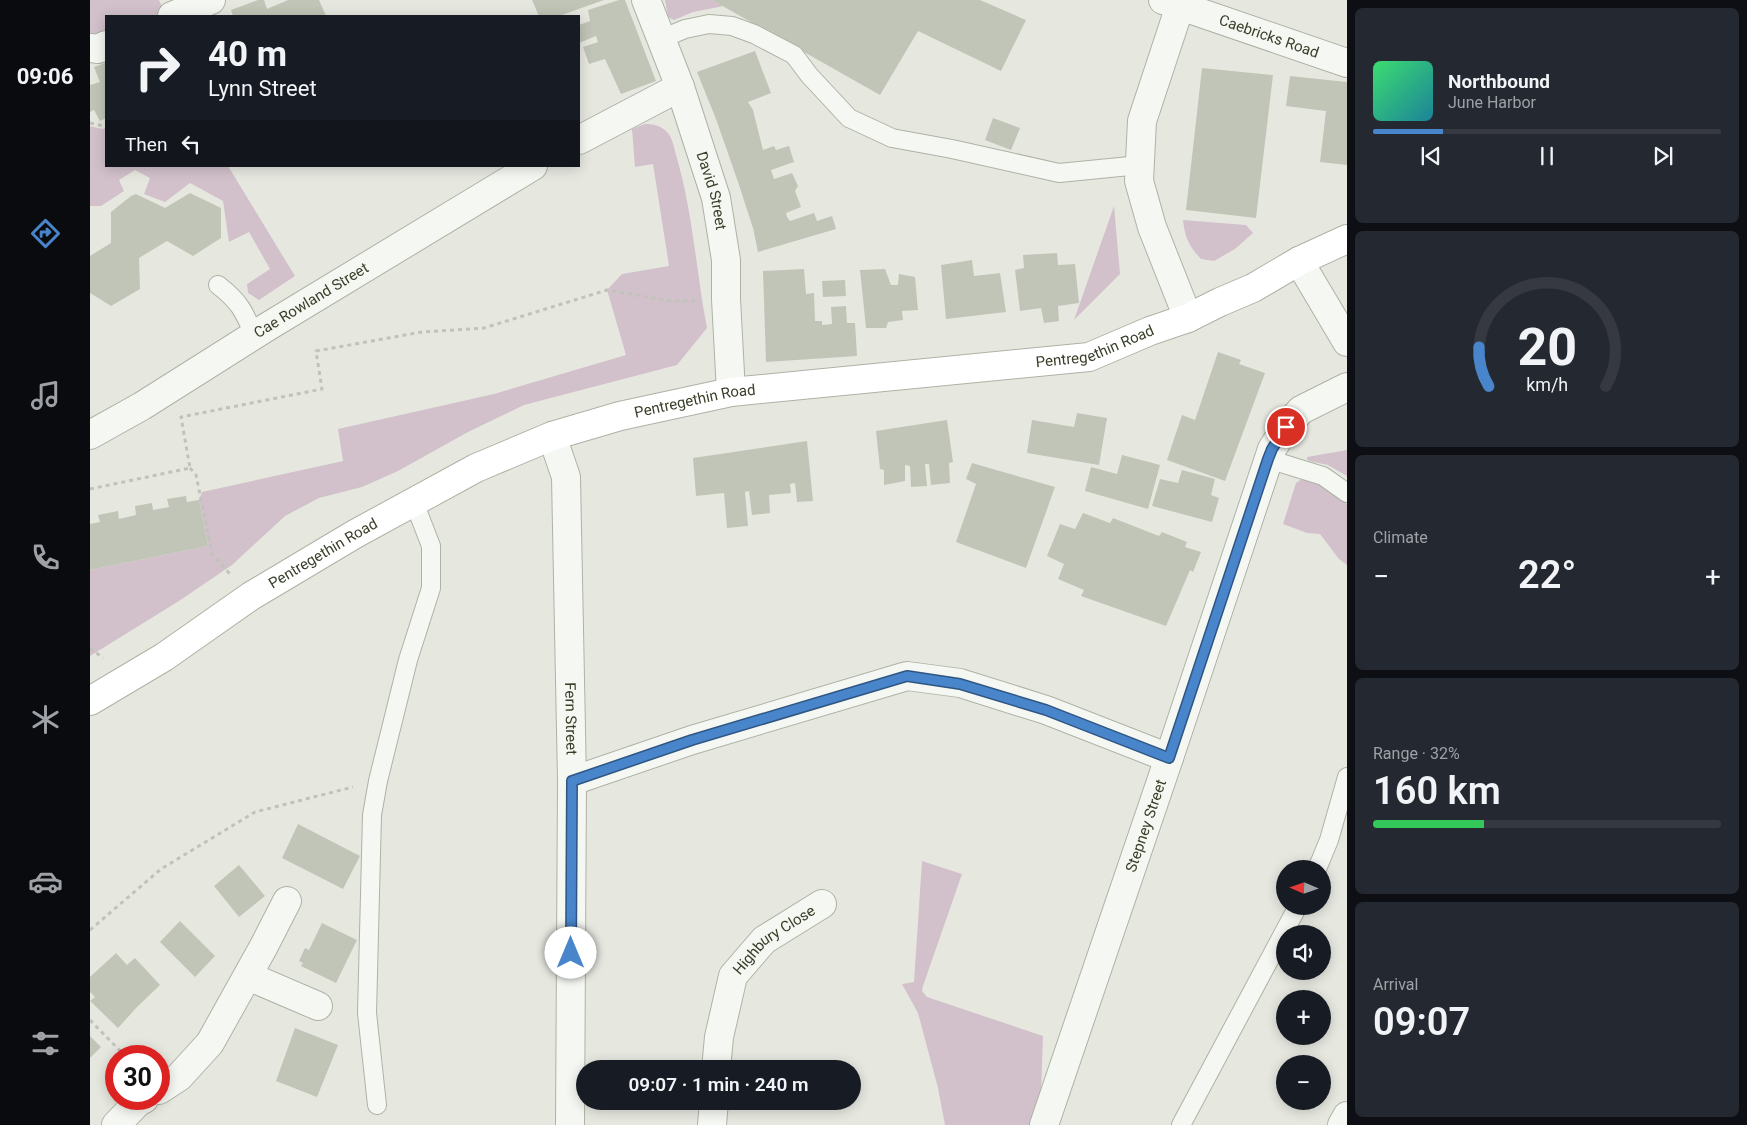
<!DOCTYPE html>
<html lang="en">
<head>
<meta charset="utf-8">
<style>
	:root { --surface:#171b24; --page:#242831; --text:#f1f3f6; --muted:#9ea1a6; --line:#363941; --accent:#4885ca }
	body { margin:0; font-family:Roboto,sans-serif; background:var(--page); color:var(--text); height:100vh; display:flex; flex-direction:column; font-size:19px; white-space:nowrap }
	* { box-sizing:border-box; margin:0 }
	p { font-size:16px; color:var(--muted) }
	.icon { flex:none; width:28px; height:28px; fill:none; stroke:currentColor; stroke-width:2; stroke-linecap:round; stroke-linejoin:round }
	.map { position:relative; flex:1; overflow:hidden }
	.panel { display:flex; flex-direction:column; gap:8px; padding:8px; background:#0d0f14; width:400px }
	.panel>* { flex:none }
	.guide { position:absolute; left:15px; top:15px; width:475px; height:152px; border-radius:0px; box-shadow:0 2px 12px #0003; background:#171b24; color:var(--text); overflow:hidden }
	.needle { width:32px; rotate:272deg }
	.fabs { position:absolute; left:1186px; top:860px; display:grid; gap:10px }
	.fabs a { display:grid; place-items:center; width:55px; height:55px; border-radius:50%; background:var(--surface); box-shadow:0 2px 12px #0003; font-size:25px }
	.speed { position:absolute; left:15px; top:1045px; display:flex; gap:10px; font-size:25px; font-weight:700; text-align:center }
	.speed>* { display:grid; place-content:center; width:65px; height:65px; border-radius:50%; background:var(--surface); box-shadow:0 2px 12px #0003; line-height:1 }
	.speed .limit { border:8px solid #d22; background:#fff; color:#111 }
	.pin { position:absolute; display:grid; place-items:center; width:42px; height:42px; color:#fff; margin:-21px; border:2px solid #fff; border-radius:50%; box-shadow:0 1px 5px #0007 }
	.me { position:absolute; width:55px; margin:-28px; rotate:0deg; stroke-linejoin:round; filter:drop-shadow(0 0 4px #0008) }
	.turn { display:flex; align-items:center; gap:18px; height:105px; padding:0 20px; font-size:22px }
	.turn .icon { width:65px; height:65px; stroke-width:2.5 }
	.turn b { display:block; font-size:35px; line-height:42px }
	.then { display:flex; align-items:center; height:48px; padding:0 20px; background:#0003; gap:10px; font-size:19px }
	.big { font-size:38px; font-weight:600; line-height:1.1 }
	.panel .widget { flex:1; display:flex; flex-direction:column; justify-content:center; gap:8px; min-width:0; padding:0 18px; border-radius:8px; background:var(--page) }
	.panel .dial { align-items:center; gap:0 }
	.dial svg { height:130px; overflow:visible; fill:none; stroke:var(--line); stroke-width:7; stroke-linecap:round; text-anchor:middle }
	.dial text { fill:var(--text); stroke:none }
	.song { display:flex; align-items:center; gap:15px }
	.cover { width:60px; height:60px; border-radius:8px; background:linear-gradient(135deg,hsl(140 70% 55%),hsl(190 70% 35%)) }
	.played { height:5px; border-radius:2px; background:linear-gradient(90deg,var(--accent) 20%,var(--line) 20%) }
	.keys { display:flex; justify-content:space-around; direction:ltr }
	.heat { display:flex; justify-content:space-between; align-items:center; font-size:28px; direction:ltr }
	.charge { height:8px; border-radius:4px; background:linear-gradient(90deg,#34c759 32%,var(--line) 0) }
	.trip { position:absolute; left:486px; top:1060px; width:285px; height:50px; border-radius:25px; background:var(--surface); box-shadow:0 2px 12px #0003; font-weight:600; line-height:50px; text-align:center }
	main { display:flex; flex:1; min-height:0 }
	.dock { display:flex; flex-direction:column; width:90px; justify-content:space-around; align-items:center; background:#090b0e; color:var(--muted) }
	.dock .icon { width:35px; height:35px }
	.dock .active { color:var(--accent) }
	.dock b { font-size:22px; color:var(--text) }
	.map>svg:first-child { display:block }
	.green { fill:#d2c1cb }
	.building { fill:#c1c5b7 }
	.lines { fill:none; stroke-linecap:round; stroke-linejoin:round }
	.lane-casing { stroke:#aeb2a5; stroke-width:20 }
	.street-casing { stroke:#aeb2a5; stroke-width:30 }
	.secondary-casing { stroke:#aeb2a5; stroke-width:30 }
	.path { stroke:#c0c3ba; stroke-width:3; stroke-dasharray:4 4; stroke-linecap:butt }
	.lane { stroke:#f5f7f2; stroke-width:18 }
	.street { stroke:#f5f7f2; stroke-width:28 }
	.secondary { stroke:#fff; stroke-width:28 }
	.route-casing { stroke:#2f5683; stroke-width:12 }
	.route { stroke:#4885ca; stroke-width:9 }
	.labels { text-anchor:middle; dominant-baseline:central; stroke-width:4.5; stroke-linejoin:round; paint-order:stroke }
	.street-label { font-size:15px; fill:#383f29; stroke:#f4f6ef }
</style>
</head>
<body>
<main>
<nav class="dock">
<b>09:06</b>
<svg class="icon active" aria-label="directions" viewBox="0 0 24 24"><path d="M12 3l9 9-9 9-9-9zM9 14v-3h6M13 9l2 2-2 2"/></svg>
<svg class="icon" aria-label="music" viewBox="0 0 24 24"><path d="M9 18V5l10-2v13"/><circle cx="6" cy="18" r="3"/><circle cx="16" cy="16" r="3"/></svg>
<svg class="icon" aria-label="phone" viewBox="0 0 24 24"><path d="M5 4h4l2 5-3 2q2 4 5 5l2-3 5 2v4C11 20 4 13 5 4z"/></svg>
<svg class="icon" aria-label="climate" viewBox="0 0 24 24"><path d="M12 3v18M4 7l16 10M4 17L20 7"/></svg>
<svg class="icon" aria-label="car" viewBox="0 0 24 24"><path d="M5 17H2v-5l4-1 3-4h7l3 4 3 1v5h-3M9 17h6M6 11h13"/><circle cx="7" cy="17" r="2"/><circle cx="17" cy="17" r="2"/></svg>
<svg class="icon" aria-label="filters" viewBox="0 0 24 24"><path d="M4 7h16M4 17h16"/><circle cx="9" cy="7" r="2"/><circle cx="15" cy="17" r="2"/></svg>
</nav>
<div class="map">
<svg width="1257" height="1125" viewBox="0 0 1257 1125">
	<rect width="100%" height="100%" fill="#e6e8e0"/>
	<path class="green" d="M0,0H69L74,12L65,16H16V38H0Z
		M575,0H622L634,6L603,12L584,20L578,17Z
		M555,124C562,124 570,125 576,131C582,136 584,147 586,155C603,212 606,271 617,328L587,365L434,405L378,432L308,471L272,487L229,498L195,516L142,565L89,601L0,656V570L118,546L109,500L112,492L253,461L248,429L404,394L536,355L517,290L532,274L579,266L563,164L545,167L542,129Z
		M0,126L12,129L16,128V166H138L205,276L169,300L158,293L157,284L180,269L159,232L139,242L133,201L100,183L75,202L54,194L60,178L45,170L29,180L34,191L11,206H0Z
		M1024,206L1030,274L984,320Z
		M1093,220L1156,225L1163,233L1145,249L1124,261L1111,259C1099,246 1095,238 1093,220Z
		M1257,450V476L1238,465L1219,461L1217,459V457Z
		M1210,480C1230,478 1245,490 1257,504V565L1249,559L1230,534L1217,533L1193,524L1206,483Z
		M832,861L872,874L833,986L832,991L837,997L953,1036L951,1094L945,1125H855L848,1088L828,1013L812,984L824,982Z"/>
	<path class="building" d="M168,0H174L177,9L198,0H229L236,16H143L141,10Z
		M442,0H514L469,16H449Z
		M529,0H535L566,81L531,94L515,59L499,64L493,47L508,42L506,36L489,43V25L500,21L498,10Z
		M622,0H890L936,20L911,71L828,31L790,95Z
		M665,51L681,93L658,102L663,110L673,150L684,146L686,150L699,146L704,162L681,170L684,179L702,173L708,186L705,191L711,207L696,213L697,217L700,221L724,213L727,221L742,216L746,229L668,252L663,228L648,182L626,119L607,72Z
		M15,63L16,118L10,121L4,110L0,112V85L10,82L4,67Z
		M1112,68L1183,75L1166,218L1096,210Z
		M1200,76L1257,82V165L1230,162L1236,111L1196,106Z
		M903,118L930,128L921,150L895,140Z
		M100,193L131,208V238L103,256L77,241L49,258L50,289L21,306L0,293V256L21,243V212L41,196L46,194L75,208Z
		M967,253L968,265L985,264L989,303L968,306L969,321L954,323L951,308L930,311L925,270L934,268L933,255Z
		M882,260L884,276L910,273L916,312L856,319L851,265Z
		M714,269L716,294L724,293L725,321H732V325L742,324L741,307L756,306L757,323H765L767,356L676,362L673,271Z
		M795,269L801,285H808L809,274L825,277L828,310L812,311L813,320L798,322L796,328H776L770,270Z
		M755,280L756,296L733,297L732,281Z
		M1128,352L1151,360L1149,364L1175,373L1135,481L1077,460L1092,415L1105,420Z
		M987,413L1017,418L1009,465L937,453L942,420L984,427Z
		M857,420L863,462L859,463L860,483L841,485L839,464H835L837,486L821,487L820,466L815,465V481L794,485V470L790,469L786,431Z
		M717,441L723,501L707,502L705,483L700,484L701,493L679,495L680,513L662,515L659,491L655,492L658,526L637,528L634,493L606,496L603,458Z
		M1032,455L1070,465L1058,509L995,491L1001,467L1027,474Z
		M882,463L965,487L936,568L866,542L886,484L876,479Z
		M1092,470L1125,479L1121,495L1129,498L1122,522L1062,506L1070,479L1088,483Z
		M96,496L97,502L109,500L118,546L0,570V524L10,522L8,515L28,511L29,519L46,515L45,506L62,503L63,510L79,507L77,499Z
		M993,513L1020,523L1023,518L1069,536L1072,532L1097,542L1095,547L1111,552L1103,572L1100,570L1076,626L991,596L994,590L968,579L974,564L957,556L970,524L985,529Z
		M208,824L270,856L253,889L192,858Z
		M149,865L175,896L149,917L124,886Z
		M90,921L125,956L105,977L70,942Z
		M232,923L267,940L246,983L211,966L213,963L209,961L215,948L219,950Z
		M26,953L37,965L45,958L70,985L47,1007L28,1028L0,1001L5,997L0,992V977Z
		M205,1028L248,1045L227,1097L186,1081Z
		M0,1036L11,1047L0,1058Z"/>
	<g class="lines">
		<g class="lane-casing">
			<path id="lane" d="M571,39L595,29L619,24L642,26L664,34L704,55L719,75L759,118L802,138L862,149L969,173L1050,165
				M128,285C149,301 154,311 164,335
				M1178,459L1233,476L1257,493
				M1227,869L1239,840L1257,777
				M287,1105L277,1013L282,815L288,781L318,660L341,588V546L324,502
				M1091,1125L1208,906"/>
		</g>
		<g class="street-casing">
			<g id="street">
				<path id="s1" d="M556,0L590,87L626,198L636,260V299L641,392"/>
				<path id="s2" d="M1073,0L1257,63"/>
				<path d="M1090,6L1052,121L1049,181L1062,227L1098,318"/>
				<path d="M82,16L121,0"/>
				<path d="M0,48L8,49L16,45"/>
				<path d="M489,140L590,87"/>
				<path d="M1209,261L1257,342"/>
				<path id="s3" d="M0,435L52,406L177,327L443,166"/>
				<path id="s4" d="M462,436L476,477L482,781L480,1125"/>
				<path d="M482,781L602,740L817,676L870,683L956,710L1079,758"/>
				<path d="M158,976L228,1006"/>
				<path id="s5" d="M626,1069L629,1037L643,976L674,940L732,904"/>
				<path d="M69,1090L89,1077L120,1043L174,946L197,901"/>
				<path d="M26,1125L48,1102L54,1099"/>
				<path d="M622,1125L624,1101"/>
				<path id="s6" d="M954,1125L1079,758L1182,449L1196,427L1211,410L1257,387"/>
				<path d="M1252,1125L1257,1116"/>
			</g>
		</g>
		<g class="secondary-casing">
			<g id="secondary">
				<path id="s7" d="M0,701L74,657L161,596L265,534L386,468L462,436L530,416L641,392L999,357L1060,331L1098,318L1130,302L1163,288L1209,261L1257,239"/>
			</g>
		</g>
		<path class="path" d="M0,123L14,126L16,125
			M100,468L106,475L122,554L140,574
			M0,489L100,468L91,417L232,389L226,351L332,332L394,328L517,290L581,301H605
			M0,648L13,658
			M0,930L71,869L165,812L263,787
			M0,1020L35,1056"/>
		<use href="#lane" class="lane"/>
		<use href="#street" class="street"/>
		<use href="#secondary" class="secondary"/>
	</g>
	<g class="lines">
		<g class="route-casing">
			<path id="route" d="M481,953L482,781L602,740L817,676L870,684L956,710L1079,758L1178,459L1182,449L1196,427"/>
		</g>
		<use href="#route" class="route"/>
	</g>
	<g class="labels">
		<g class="street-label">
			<text stroke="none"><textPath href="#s2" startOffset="112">Caebricks Road</textPath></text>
			<text stroke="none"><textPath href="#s1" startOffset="202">David Street</textPath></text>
			<text stroke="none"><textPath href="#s3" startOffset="259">Cae Rowland Street</textPath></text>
			<text stroke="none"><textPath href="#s7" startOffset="1086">Pentregethin Road</textPath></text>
			<text stroke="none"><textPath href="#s7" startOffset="681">Pentregethin Road</textPath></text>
			<text stroke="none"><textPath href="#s7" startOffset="276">Pentregethin Road</textPath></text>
			<text stroke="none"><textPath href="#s4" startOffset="285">Fern Street</textPath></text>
			<text stroke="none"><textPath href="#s6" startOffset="316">Stepney Street</textPath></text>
			<text stroke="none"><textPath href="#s5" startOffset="150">Highbury Close</textPath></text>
		</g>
	</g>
</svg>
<div class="fabs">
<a><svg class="needle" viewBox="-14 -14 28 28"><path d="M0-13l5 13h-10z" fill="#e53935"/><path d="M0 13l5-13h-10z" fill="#9ea1a6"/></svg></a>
<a><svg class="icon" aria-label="sound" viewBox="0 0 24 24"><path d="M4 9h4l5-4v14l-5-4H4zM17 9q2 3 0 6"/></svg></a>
<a>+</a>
<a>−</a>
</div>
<div class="speed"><div class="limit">30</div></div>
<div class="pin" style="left:1196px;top:427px;background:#d93025"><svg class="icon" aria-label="arrive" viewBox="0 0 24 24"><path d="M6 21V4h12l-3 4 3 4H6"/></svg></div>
<svg class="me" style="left:481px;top:953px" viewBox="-20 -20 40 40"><circle r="19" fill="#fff"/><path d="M0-13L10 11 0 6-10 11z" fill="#4885ca"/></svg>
<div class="trip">09:07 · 1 min · 240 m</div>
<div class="guide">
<div class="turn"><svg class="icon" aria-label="right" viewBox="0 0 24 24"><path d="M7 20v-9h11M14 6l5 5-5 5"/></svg><div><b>40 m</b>Lynn Street</div></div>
<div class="then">Then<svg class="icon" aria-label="left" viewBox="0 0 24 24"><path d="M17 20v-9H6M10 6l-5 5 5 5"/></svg></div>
</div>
</div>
<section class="panel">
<div class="widget">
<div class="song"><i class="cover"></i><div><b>Northbound</b><p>June Harbor</p></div></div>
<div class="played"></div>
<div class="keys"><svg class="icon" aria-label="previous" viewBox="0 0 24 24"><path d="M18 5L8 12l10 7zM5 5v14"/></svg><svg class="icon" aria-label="pause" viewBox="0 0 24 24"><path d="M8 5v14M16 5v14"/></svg><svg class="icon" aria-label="next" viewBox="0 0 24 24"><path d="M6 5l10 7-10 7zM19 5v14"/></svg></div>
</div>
<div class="widget dial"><svg viewBox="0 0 100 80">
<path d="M14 69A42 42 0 1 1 86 69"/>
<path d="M14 69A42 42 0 0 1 8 45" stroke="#4885ca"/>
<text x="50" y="56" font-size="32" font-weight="700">20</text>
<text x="50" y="72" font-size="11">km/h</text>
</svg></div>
<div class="widget"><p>Climate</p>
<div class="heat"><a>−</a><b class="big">22°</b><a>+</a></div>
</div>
<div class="widget"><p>Range · 32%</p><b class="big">160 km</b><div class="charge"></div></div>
<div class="widget"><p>Arrival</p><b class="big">09:07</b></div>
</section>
</main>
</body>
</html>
